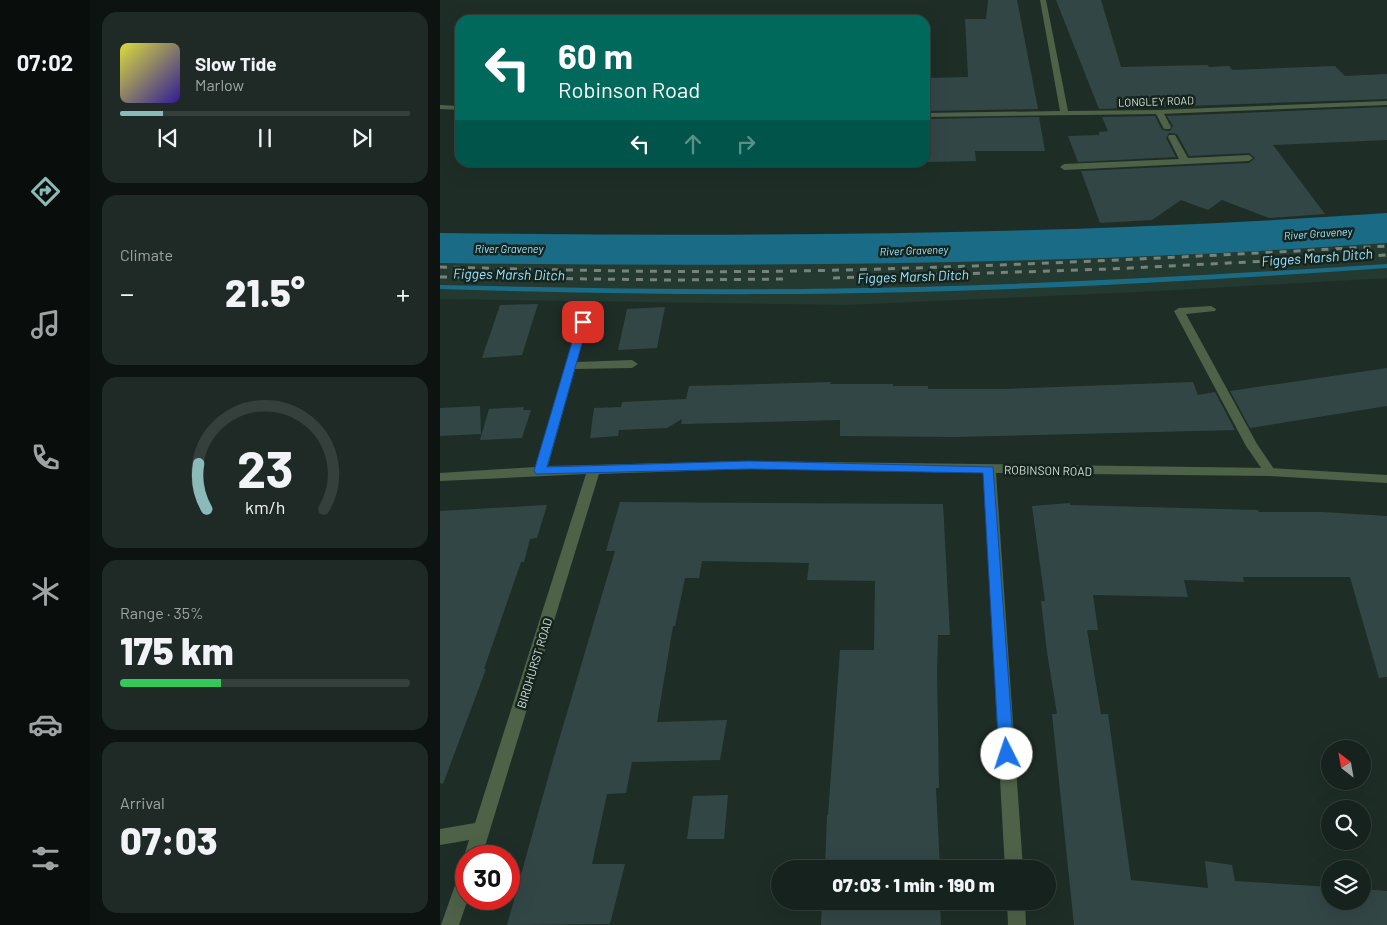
<!DOCTYPE html>
<html lang="en">
<head>
<meta charset="utf-8">
<style>
	:root { --surface:#16221d; --page:#1f2a26; --text:#f1f3f6; --muted:#9ea4a4; --line:#353f3b; --accent:#8bbbb9 }
	body { margin:0; font-family:Barlow,sans-serif; background:var(--page); color:var(--text); height:100vh; display:flex; flex-direction:column; font-size:19px; white-space:nowrap }
	* { box-sizing:border-box; margin:0 }
	p { font-size:16px; color:var(--muted) }
	.icon { flex:none; width:28px; height:28px; fill:none; stroke:currentColor; stroke-width:2; stroke-linecap:round; stroke-linejoin:round }
	.map { position:relative; flex:1; overflow:hidden }
	.panel { display:flex; flex-direction:column; gap:12px; padding:12px; background:#0c1310; width:350px }
	.panel>* { flex:none }
	.banner { position:absolute; left:15px; top:15px; width:475px; height:152px; border-radius:15px; box-shadow:0 5px 20px #0002,0 0 0 1px var(--line); background:#00695c; color:#fff; overflow:hidden }
	.needle { width:32px; rotate:329deg }
	.controls { position:absolute; left:881px; top:740px; display:grid; gap:10px }
	.controls a { display:grid; place-items:center; width:50px; height:50px; border-radius:50%; background:var(--surface); box-shadow:0 5px 20px #0002,0 0 0 1px var(--line); font-size:25px }
	.speed { position:absolute; left:15px; top:845px; display:flex; gap:10px; font-size:25px; font-weight:700; text-align:center }
	.speed>* { display:grid; place-content:center; width:65px; height:65px; border-radius:50%; background:var(--surface); box-shadow:0 5px 20px #0002,0 0 0 1px var(--line); line-height:1 }
	.speed .limit { border:8px solid #d22; background:#fff; color:#111 }
	.pin { position:absolute; display:grid; place-items:center; width:42px; height:42px; color:#fff; margin:-21px; border-radius:10px; box-shadow:0 2px 8px #0006 }
	.me { position:absolute; width:55px; margin:-28px; rotate:356deg; stroke-linejoin:round; filter:drop-shadow(0 0 4px #0008) }
	.turn { display:flex; align-items:center; gap:18px; height:105px; padding:0 20px; font-size:22px }
	.turn .icon { width:65px; height:65px; stroke-width:2.5 }
	.turn b { display:block; font-size:35px; line-height:42px }
	.lanes { display:flex; align-items:center; height:48px; padding:0 20px; background:#0003; justify-content:center; gap:25px; direction:ltr }
	.lanes .off { opacity:.35 }
	.big { font-size:38px; font-weight:800; line-height:1.1 }
	.panel .widget { flex:1; display:flex; flex-direction:column; justify-content:center; gap:8px; min-width:0; padding:0 18px; border-radius:15px; background:var(--page) }
	.panel .dial { align-items:center; gap:0 }
	.dial svg { height:130px; overflow:visible; fill:none; stroke:var(--line); stroke-width:7; stroke-linecap:round; text-anchor:middle }
	.dial text { fill:var(--text); stroke:none }
	.song { display:flex; align-items:center; gap:15px }
	.cover { width:60px; height:60px; border-radius:8px; background:linear-gradient(135deg,hsl(60 70% 55%),hsl(250 70% 35%)) }
	.played { height:5px; border-radius:2px; background:linear-gradient(90deg,var(--accent) 15%,var(--line) 15%) }
	.keys { display:flex; justify-content:space-around; direction:ltr }
	.heat { display:flex; justify-content:space-between; align-items:center; font-size:28px; direction:ltr }
	.charge { height:8px; border-radius:4px; background:linear-gradient(90deg,#34c759 35%,var(--line) 0) }
	.trip { position:absolute; left:331px; top:860px; width:285px; height:50px; border-radius:25px; background:var(--surface); box-shadow:0 5px 20px #0002,0 0 0 1px var(--line); font-weight:800; line-height:50px; text-align:center }
	main { display:flex; flex:1; min-height:0 }
	.tab-bar { display:flex; flex-direction:column; width:90px; justify-content:space-around; align-items:center; background:#090e0c; color:var(--muted) }
	.tab-bar .icon { width:35px; height:35px }
	.tab-bar .active { color:var(--accent) }
	.tab-bar b { font-size:22px; color:var(--text) }
	.map>svg:first-child { display:block }
	.built { fill:#243a31 }
	.lines { fill:none; stroke-linecap:round; stroke-linejoin:round }
	.stream { fill:#1a6c86; fill-rule:evenodd }
	.river { fill:#1a6c86; fill-rule:evenodd }
	.building { fill:#334646 }
	.lane { fill:#4e6248; fill-rule:evenodd }
	.street { fill:#4e6248; fill-rule:evenodd }
	.rail { stroke:#76837d; stroke-width:3; stroke-dasharray:7 7; stroke-linecap:butt }
	.route { fill:#1a73e8; stroke:#114b97 }
	.labels { text-anchor:middle; dominant-baseline:central; stroke-width:5; stroke-linejoin:round; paint-order:stroke }
	.far-street-label { font-size:11px; fill:#d5dfda; stroke:#15241d }
	.far-water-label { font-size:11px; font-style:italic; fill:#9ae2ff; stroke:#15241d }
	.street-label { font-size:12px; fill:#d5dfda; stroke:#15241d }
	.water-label { font-size:14px; font-style:italic; fill:#9ae2ff; stroke:#15241d }
</style>
</head>
<body>
<main>
<nav class="tab-bar">
<b>07:02</b>
<svg class="icon active" aria-label="directions" viewBox="0 0 24 24"><path d="M12 3l9 9-9 9-9-9zM9 14v-3h6M13 9l2 2-2 2"/></svg>
<svg class="icon" aria-label="music" viewBox="0 0 24 24"><path d="M9 18V5l10-2v13"/><circle cx="6" cy="18" r="3"/><circle cx="16" cy="16" r="3"/></svg>
<svg class="icon" aria-label="phone" viewBox="0 0 24 24"><path d="M5 4h4l2 5-3 2q2 4 5 5l2-3 5 2v4C11 20 4 13 5 4z"/></svg>
<svg class="icon" aria-label="climate" viewBox="0 0 24 24"><path d="M12 3v18M4 7l16 10M4 17L20 7"/></svg>
<svg class="icon" aria-label="car" viewBox="0 0 24 24"><path d="M5 17H2v-5l4-1 3-4h7l3 4 3 1v5h-3M9 17h6M6 11h13"/><circle cx="7" cy="17" r="2"/><circle cx="17" cy="17" r="2"/></svg>
<svg class="icon" aria-label="filters" viewBox="0 0 24 24"><path d="M4 7h16M4 17h16"/><circle cx="9" cy="7" r="2"/><circle cx="15" cy="17" r="2"/></svg>
</nav>
<section class="panel">
<div class="widget">
<div class="song"><i class="cover"></i><div><b>Slow Tide</b><p>Marlow</p></div></div>
<div class="played"></div>
<div class="keys"><svg class="icon" aria-label="previous" viewBox="0 0 24 24"><path d="M18 5L8 12l10 7zM5 5v14"/></svg><svg class="icon" aria-label="pause" viewBox="0 0 24 24"><path d="M8 5v14M16 5v14"/></svg><svg class="icon" aria-label="next" viewBox="0 0 24 24"><path d="M6 5l10 7-10 7zM19 5v14"/></svg></div>
</div>
<div class="widget"><p>Climate</p>
<div class="heat"><a>−</a><b class="big">21.5°</b><a>+</a></div>
</div>
<div class="widget dial"><svg viewBox="0 0 100 80">
<path d="M14 69A42 42 0 1 1 86 69"/>
<path d="M14 69A42 42 0 0 1 9 41" stroke="#8bbbb9"/>
<text x="50" y="56" font-size="32" font-weight="700">23</text>
<text x="50" y="72" font-size="11">km/h</text>
</svg></div>
<div class="widget"><p>Range · 35%</p><b class="big">175 km</b><div class="charge"></div></div>
<div class="widget"><p>Arrival</p><b class="big">07:03</b></div>
</section>
<div class="map">
<svg width="947" height="925" viewBox="0 0 947 925">
	<rect width="100%" height="100%" fill="#1e2e27"/>
	<path class="built" d="M947,218V278L718,291L407,305L0,299V240L229,244L550,240L895,223Z"/>
	<g class="lines">
		<path class="stream" d="M947,264V268C790,279 633,288 476,292C317,296 159,294 0,289V285C159,289 317,291 476,287C633,283 790,274 947,264Z"/>
		<path class="river" d="M947,213V243C630,265 317,267 0,263V233C316,237 631,235 947,213Z"/>
	</g>
	<path class="building" d="M548,0H577L598,109L485,111V78L528,77L525,19H546Z
		M616,0H661L681,67L768,65L769,67L789,66L792,70L895,66L905,76L947,74V99L659,109Z
		M947,107V140L833,145L885,214L829,218L782,200L768,210L741,200L712,220L660,223L641,171L809,163L815,158L809,153L749,156L737,134L729,133L726,138L736,157L638,162L628,136L659,135V132L668,131L662,117L715,116L722,130L730,131L733,126L727,116Z
		M599,117L605,151H535L536,161L485,162V119Z
		M98,304L82,355L42,358L60,305Z
		M225,307L217,348L178,350L187,309Z
		M947,368V406L810,428L790,391Z
		M391,382L390,384H453V386H488V389H564L753,382L758,395L775,392L795,430L514,437L400,436V420L241,424L242,419L227,428L179,430L178,436L150,438L154,408L181,407L182,402L246,399L249,386Z
		M40,406L41,434L0,436V408Z
		M84,407L83,410H91L82,438L40,440L49,409Z
		M180,502L503,504L510,635H498L497,672L499,788H496L500,869H385L387,815H388L400,650H434L435,581L367,580L369,563L262,561L259,578H245L235,626H233L217,722L287,720L280,760L192,762L186,793L167,794L152,864H185L170,924L67,925L113,760L175,551H166Z
		M630,503V505L818,510L819,512H882L947,516V677L939,678L910,577H803L804,582L744,580L748,597L653,595L658,630H647L661,714H668L691,880L768,888L765,861L792,865L795,881L890,887V901H922V889L947,891V925H634L612,714H617L607,652L601,601H605L592,506Z
		M107,505L97,538L90,539L84,562H81L44,669H46L3,784L0,783V511Z
		M288,795L284,839H247L253,796Z
		M382,901H500L501,925H381Z"/>
	<g class="lines">
		<path class="lane" d="M716,110H722L731,127L730,129H724L715,112Z
			M729,135H735L748,158L809,155L813,158L809,161L624,170L620,167L624,164L739,159L728,137Z
			M771,306L776,309L775,311L746,314L817,444L836,472L834,475H826L806,446L734,311L739,308Z"/>
		<path class="street" d="M600,0H606L628,111L719,110L947,101V105L719,114L485,117V113L620,111Z
			M0,105L20,106V110L0,109Z
			M143,319L148,322L137,362L192,360L198,364L192,368L135,369L108,466L309,461L830,468L947,475V483L830,476L556,473L583,869H565L543,473L309,469L159,474L42,856H26V860L24,856L29,840L0,845V829L35,823L146,474L0,481V473L95,467L138,322Z
			M26,868L28,899L19,925H1L20,871Z
			M567,901H585L586,925H568Z"/>
		<path class="rail" d="M0,267C119,270 238,273 357,271C554,267 750,257 947,246
			M0,277L233,280L350,279
			M393,278L670,269L947,255"/>
	</g>
	<path class="route" d="M143,319L148,322L107,467L309,461L553,467L574,754L572,759L567,761L562,759L559,754L543,473L309,469L96,474L94,471L138,322Z"/>
	<g class="labels">
		<g class="far-street-label">
			<text transform="translate(716 101) rotate(-2)">LONGLEY ROAD</text>
		</g>
		<g class="far-water-label">
			<text transform="translate(878 233) rotate(-4)">River Graveney</text>
			<text x="69" y="248">River Graveney</text>
			<text transform="translate(474 250) rotate(-2)">River Graveney</text>
		</g>
		<g class="street-label">
			<text transform="translate(608 470) rotate(1)">ROBINSON ROAD</text>
			<text transform="translate(94 663) rotate(-73)">BIRDHURST ROAD</text>
		</g>
		<g class="water-label">
			<text transform="translate(877 257) rotate(-4)">Figges Marsh Ditch</text>
			<text transform="translate(69 274) rotate(1)">Figges Marsh Ditch</text>
			<text transform="translate(473 276) rotate(-2)">Figges Marsh Ditch</text>
		</g>
	</g>
</svg>
<div class="controls">
<a><svg class="needle" viewBox="-14 -14 28 28"><path d="M0-13l5 13h-10z" fill="#e53935"/><path d="M0 13l5-13h-10z" fill="#9ea4a4"/></svg></a>
<a><svg class="icon" aria-label="search" viewBox="0 0 24 24"><circle cx="10" cy="10" r="6"/><path d="M15 15l6 6"/></svg></a>
<a><svg class="icon" aria-label="layers" viewBox="0 0 24 24"><path d="M12 4l9 5-9 5-9-5zM3 14l9 5 9-5"/></svg></a>
</div>
<div class="speed"><div class="limit">30</div></div>
<div class="pin" style="left:143px;top:322px;background:#d93025"><svg class="icon" aria-label="arrive" viewBox="0 0 24 24"><path d="M6 21V4h12l-3 4 3 4H6"/></svg></div>
<svg class="me" style="left:567px;top:754px" viewBox="-20 -20 40 40"><circle r="19" fill="#fff"/><path d="M0-13L10 11 0 6-10 11z" fill="#1a73e8"/></svg>
<div class="trip">07:03 · 1 min · 190 m</div>
<div class="banner">
<div class="turn"><svg class="icon" aria-label="left" viewBox="0 0 24 24"><path d="M17 20v-9H6M10 6l-5 5 5 5"/></svg><div><b>60 m</b>Robinson Road</div></div>
<div class="lanes"><svg class="icon" aria-label="left" viewBox="0 0 24 24"><path d="M17 20v-9H6M10 6l-5 5 5 5"/></svg><svg class="icon off" aria-label="ahead" viewBox="0 0 24 24"><path d="M12 20V5M6 11l6-6 6 6"/></svg><svg class="icon off" aria-label="right" viewBox="0 0 24 24"><path d="M7 20v-9h11M14 6l5 5-5 5"/></svg></div>
</div>
</div>
</main>
</body>
</html>
